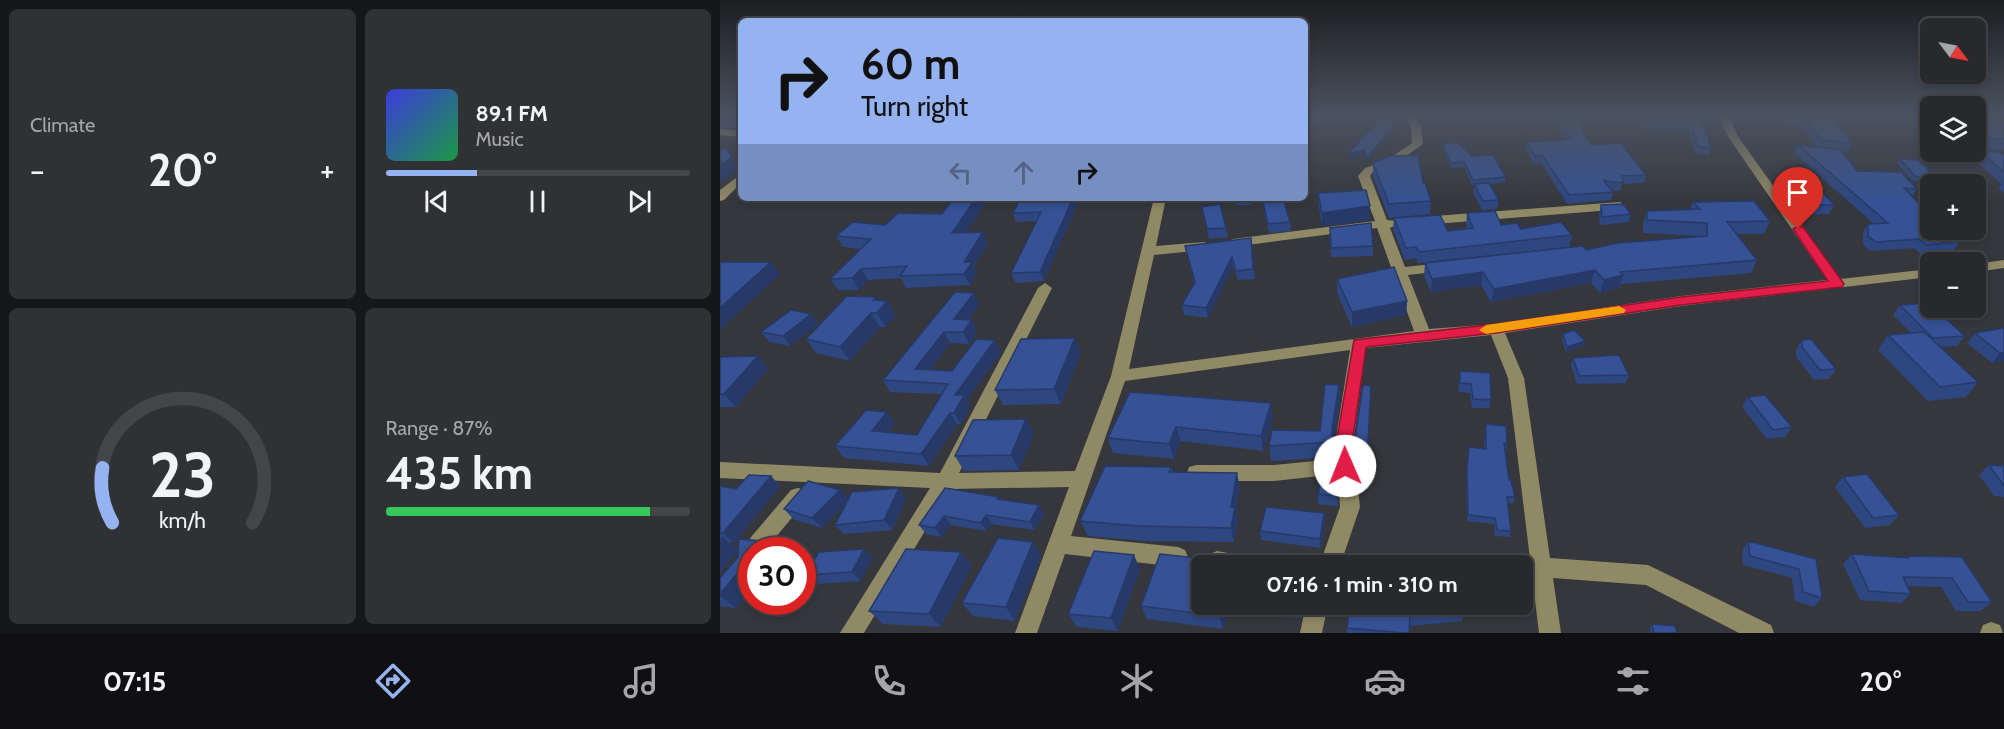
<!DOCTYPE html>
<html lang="en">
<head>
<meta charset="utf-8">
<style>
	:root { --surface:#28292d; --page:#303135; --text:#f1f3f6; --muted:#a5a6aa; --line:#444549; --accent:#95b2f1 }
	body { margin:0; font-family:Cabin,sans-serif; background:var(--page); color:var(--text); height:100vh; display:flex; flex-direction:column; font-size:22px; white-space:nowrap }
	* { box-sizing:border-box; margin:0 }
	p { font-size:20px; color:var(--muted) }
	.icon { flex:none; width:33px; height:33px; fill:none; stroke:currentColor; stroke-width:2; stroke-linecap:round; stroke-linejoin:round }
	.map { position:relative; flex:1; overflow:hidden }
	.drawer { display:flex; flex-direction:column; gap:9px; padding:9px; background:#161719; width:720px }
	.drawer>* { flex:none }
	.top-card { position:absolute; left:18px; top:18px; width:570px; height:183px; border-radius:9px; box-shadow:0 3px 9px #0003,0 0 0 2px var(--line); background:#95b2f1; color:#111; overflow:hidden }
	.needle { width:39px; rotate:122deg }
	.controls { position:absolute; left:1200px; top:18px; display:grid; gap:12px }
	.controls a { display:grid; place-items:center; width:66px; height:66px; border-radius:9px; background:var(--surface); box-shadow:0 3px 9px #0003,0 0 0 2px var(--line); font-size:30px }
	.speed { position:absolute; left:18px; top:537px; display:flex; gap:12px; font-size:30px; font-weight:700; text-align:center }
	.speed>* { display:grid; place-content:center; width:78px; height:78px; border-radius:50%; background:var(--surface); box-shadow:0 3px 9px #0003,0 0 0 2px var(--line); line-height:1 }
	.speed .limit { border:9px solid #d22; background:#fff; color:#111 }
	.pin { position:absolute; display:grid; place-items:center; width:51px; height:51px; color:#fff; margin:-62px -26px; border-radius:50% 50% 50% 0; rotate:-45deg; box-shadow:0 0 6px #0007 }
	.pin .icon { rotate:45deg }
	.me { position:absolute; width:66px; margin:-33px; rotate:359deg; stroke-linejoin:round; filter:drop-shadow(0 0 4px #0008) }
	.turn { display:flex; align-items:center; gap:21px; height:126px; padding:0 24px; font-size:27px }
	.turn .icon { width:78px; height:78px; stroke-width:2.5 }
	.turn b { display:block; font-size:42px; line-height:51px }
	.lanes { display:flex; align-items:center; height:57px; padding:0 24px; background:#0003; justify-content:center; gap:30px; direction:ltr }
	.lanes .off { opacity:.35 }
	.big { font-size:45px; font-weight:700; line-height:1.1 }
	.drawer .widget { flex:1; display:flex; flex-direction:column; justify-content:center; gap:9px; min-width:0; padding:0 21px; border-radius:9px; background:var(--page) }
	.drawer .dial { align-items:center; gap:0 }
	.dial svg { height:156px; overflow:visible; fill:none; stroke:var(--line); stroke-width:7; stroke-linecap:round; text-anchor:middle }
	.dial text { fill:var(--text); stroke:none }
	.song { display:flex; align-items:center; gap:18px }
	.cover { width:72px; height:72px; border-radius:9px; background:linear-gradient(135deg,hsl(240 70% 55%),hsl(140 70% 35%)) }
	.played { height:6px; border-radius:3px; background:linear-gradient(90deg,var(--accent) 30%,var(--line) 30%) }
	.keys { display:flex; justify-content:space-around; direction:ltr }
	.heat { display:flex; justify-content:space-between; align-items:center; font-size:33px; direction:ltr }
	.charge { height:9px; border-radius:4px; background:linear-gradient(90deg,#34c759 87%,var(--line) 0) }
	.drawer .tiles { flex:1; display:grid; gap:9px; grid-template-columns:repeat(2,1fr) }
	.trip { position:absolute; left:471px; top:555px; width:342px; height:60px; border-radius:9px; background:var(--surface); box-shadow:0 3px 9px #0003,0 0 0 2px var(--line); font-weight:700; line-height:60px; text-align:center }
	.menu { display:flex; height:96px; justify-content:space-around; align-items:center; background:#101012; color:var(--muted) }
	.menu .icon { width:42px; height:42px }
	.menu .current { color:var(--accent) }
	.menu b { font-size:27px; color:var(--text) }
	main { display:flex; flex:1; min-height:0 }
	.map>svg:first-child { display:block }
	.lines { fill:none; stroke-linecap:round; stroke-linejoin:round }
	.minor { fill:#908965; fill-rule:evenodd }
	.wall { fill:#2e4780 }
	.shaded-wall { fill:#263968 }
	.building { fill:#365295; stroke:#263968; stroke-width:1.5 }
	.route { fill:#e11d48; stroke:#92132f; stroke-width:1.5 }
	.slow { fill:#f59e0b }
</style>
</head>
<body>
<main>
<section class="drawer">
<div class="tiles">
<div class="widget"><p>Climate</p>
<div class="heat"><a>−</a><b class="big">20°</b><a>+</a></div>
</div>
<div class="widget">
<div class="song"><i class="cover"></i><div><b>89.1 FM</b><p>Music</p></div></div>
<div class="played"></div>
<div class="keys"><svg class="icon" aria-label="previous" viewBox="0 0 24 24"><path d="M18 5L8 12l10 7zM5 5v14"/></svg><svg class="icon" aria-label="pause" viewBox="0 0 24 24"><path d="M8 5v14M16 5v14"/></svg><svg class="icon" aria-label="next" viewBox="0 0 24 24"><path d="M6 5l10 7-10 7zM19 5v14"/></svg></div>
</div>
<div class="widget dial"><svg viewBox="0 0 100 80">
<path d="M14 69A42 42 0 1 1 86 69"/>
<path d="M14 69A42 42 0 0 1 9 41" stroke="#95b2f1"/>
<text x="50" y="56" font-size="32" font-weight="700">23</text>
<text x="50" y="72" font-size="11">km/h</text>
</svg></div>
<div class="widget"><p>Range · 87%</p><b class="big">435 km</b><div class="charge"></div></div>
</div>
</section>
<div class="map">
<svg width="1284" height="633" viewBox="0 0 1284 633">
	<rect width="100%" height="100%" fill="#35373c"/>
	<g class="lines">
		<path class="minor" d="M683,115H693L701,127L703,144L672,166L653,172L650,176L667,220L677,221L678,224L670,228L685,267L722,263L729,267L722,271L688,275L709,329L776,324L961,296L1107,280L1009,138L998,115H1008L1019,138L1120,279L1210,269V277L961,306L785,333L804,378L830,558L928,565L1051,625L1054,633H1019L926,585L833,578L841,633H819L788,378L771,335L646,348L633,444L640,507L620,566H599L620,507L618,474L554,481H476L469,479L467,473L469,467L476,465H554L616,459L615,444L630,350L405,381L351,536L458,547L465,550L468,557L465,564L458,567L345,554L317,633H295L349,487L230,489L144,633H120L210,488L0,478V462L220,473L318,288L325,283L332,288L239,473L355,471L391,376L434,198H446L436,246L484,242L491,246L484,250L434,255L409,369L694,331L657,228L513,247L506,243L513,239L655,221L638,176L645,168L664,162L692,143L691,127Z
			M0,129L21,131V137L0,135Z
			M21,174V183L4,200L0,201V190Z
			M900,202L906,206L904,209L702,225L696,221L702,217Z
			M1284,260V268L1256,272V264Z
			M78,488L85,490L88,496L85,502L45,550H32V559L26,557L23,550L26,543L71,490Z
			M497,551L542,559L545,566H489L487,561L490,554Z
			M586,604H608L602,633H580Z
			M1271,622L1280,625L1283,633H1260L1263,625Z"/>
	</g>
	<path class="wall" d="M0,115H21V128L0,127Z
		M833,115H851L852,124L871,145L926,175L924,183L902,184L900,191L892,190L893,192L891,200L847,204L821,163L814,164L806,150L807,142L845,139Z
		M919,115H973L991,148L989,155L975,153L969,130H925L918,118Z
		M1028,115H1111L1132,143L1127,151H1122L1137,171L1197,189L1192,197L1210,215V230L1240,241L1234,250L1201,254L1194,248L1150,251L1143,244V233L1148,224H1154L1074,153L1078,145L1096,147L1083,128L1030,121Z
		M1256,115L1280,122H1284V150L1256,149Z
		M723,144L752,156L786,177L785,182L770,184L779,200L777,209L762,210L753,193L754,185H752L744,167L731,168L723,150Z
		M1260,151L1284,155V192L1278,189L1282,184L1254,160Z
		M1180,159L1216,177L1213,182L1193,181L1177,163Z
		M653,163L703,183L711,201L710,214L669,218L653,176Z
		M1079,192L1114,205L1109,214H1084L1074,202Z
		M598,193L650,206V220L602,226L599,207Z
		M360,198L324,281L295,283L291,273L317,221L296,222L293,213Z
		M515,198H532L531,205H516Z
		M542,198L570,222L571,231L549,233L543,207Z
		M973,202L1050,221L1044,234H1017L1037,260L1031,273L901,284L899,288L880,293L871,283L771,302L761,285L711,292L704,276L705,263L866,250L982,236L923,233V224L927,211L970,209Z
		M264,205L245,233L263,232L268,243L254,266L257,273L250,285L186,288L181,278L148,280L139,290H118L110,279L141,249L123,247L116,236Z
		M881,205L911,214L909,222L880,225L879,214Z
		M482,207L506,228L508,237L489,239Z
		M747,213L781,225L801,229L852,235L849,247L698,263L696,258L685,260L673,229L674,218L728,231L747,228L746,224Z
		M610,228L653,246V256L611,257Z
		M465,246L532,247L535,279L518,280L513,267L488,318L464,315L462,305L474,283Z
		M617,279L687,301L686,315L632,327L617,293Z
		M235,292L260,304L248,320H252L257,331L249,344L230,343L210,370L232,371L281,352L247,400L250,406L241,424H237L209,466L124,458L115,446L167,412L175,423L168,432L197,435L222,394L170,392L163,380Z
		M157,300L176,315L166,327H160L130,361L96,353L86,339Z
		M1180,305L1245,336L1237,346L1221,347L1258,382L1246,397L1208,401L1158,350L1168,335L1191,333L1173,315Z
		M91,314L98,324L70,346L49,342L41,332Z
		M1284,328V361L1272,363L1247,343L1255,333Z
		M843,334L865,341L863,346L846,352L842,339Z
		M1082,340L1116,369L1109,379L1094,380L1076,357V350Z
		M361,353L341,404L283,405L275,390Z
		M38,356L48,369L16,407H0V357Z
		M853,358L909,375L906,383L857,384L851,366Z
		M740,371L771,400L769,408H752L750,393L738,392Z
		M619,385L620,399L613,443L614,457L551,461L549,446L600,431Z
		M410,392L553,418L543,451L461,441L454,459L393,453L388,438Z
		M1028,397L1072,427L1065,437L1047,439L1022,407Z
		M766,424L787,444L786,450H785L789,480L795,497L793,503H788L791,531L790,537L775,536L774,524L747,521L746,475L748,453L764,449L765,430Z
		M314,433L299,470L244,471L235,456Z
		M635,439L648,445L642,483H640Z
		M1269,465L1284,466V497L1274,496L1259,475Z
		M451,467L453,472L520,488L516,512L518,521L514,542L425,541L368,536L360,521Z
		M615,467L618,506L598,504V494Z
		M51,476L60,486L14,543L8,541L18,550L0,572V486L16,489Z
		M1123,477L1179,515L1170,525L1145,528L1115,487Z
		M179,488L186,498L172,530L124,534L115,525L128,501L102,528L73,519L64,509L120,490L128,499Z
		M225,488L280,500L319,505L324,514L315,530L272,524L267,531L231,525L222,537L206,534L199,525Z
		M604,513L605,523L600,548L541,540L540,531Z
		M19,539L44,541L54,550H32V588L16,608L0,606V578L18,557Z
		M1028,541L1096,559L1102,598L1094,607L1075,601L1072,578L1023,565L1022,551Z
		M313,542L321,556L295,621L253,616L242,603Z
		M144,549L152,558L141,581L96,584L86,575Z
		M241,552L252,566L221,627L163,624L149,611Z
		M1132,554L1185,558L1187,556L1242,557L1272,602L1260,611H1236L1221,587L1188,586L1191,594L1181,603L1140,600L1123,564Z
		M477,558L482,604H510L503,629L427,619L421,606Z
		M420,569L398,631L357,627L348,614Z
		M584,604L581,618L531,615L528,606Z
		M630,604L745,609L742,621L690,626L689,633H627Z
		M932,624L957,633H931L930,628Z"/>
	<path class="shaded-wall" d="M683,115V119L647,161V157Z
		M21,119V128L19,129L14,120Z
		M644,150V155L628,159V154Z
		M12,157L20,169L0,182V165Z
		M256,198H261L264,205L237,244L232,233Z
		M353,198H360L324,281L320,272Z
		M650,206V220L602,226V213Z
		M263,232L268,243L254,266L257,273L250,285L244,274V262Z
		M512,257L513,267L488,318L486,308Z
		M51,262L60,274L0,330V308Z
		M141,269L148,280L139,290L132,278Z
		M875,270L871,283L771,302L774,289Z
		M763,272L761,285L711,292L712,279Z
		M903,275L899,288L880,293L884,280Z
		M254,293L260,304L240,330L234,319Z
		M156,297L162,307L167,301L176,315L166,327L157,313L153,300Z
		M687,301L686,315L632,327V312Z
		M151,313L160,327L130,361L120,347Z
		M91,314L98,324L70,346L63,336Z
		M252,320L257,331L249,344L243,332Z
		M224,332L230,343L202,381L195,369Z
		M355,338L361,353L341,404L334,389Z
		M275,340L281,352L247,400L250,406L241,424L234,413L235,395Z
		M865,341L863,346L846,352L847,347Z
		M1280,353H1284V361L1272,363Z
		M38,356L48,369L16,407L4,394Z
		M619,385L620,399L613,444L612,429Z
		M651,391L648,445L642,483V478Z
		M551,403L553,418L543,451L541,436Z
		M167,412L175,423L160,442L152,431Z
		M230,413L237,424L209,466L201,454Z
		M306,419L314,433L299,470L291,455Z
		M456,427L461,441L454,459L449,444Z
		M517,473L520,488L516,512L518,521L514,542L511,528V507Z
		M51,476L60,486L14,543L3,533Z
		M179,488L186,498L172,530L164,520Z
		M120,490L129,500L102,528L92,518Z
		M319,505L324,514L315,530L310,522Z
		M604,513L605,523L600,548V539Z
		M266,515L272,524L267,531L261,523Z
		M224,516L231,525L222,537L215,528Z
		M2,537L18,550L0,572V540Z
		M44,541L54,550H36Z
		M313,542L321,556L295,621L286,607Z
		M144,549L152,558L141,581L132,572Z
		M241,552L252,566L221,627L209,614Z
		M414,555L420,569L398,631L391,618Z
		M32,556V588L16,608L0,596V594Z
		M502,604H510L503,629L499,616Z
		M581,604H584L581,618L580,609Z"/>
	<path class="building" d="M0,115H21V119L14,120L0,119Z
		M663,115H683L647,157L644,150L628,154Z
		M838,115H851L852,124H859L871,145L901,143L926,175L902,176L903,183L884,181L893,192L849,195L822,155L815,156L807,142L851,139Z
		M922,115H973L986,128L991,148L977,146L972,123H927Z
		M1048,115H1111L1132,143L1101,140L1087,120Z
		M1256,115H1271L1280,122H1284V139L1258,138L1256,135Z
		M737,142L752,156L773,155L786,177L753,180L744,162L731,163L723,144Z
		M1078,145L1121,150L1137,171L1181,172L1197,189L1184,188L1210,215V217H1208L1210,219V230H1224L1240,241L1207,245L1199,239L1156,242L1148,236V224L1168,223Z
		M6,147L12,157L0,165V151Z
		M1260,151L1279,152L1284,155V172Z
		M698,155L703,183H705L711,201L669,204L653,163L670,156Z
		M1180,159L1198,160L1216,177H1196Z
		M769,183L779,200L763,201L754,184Z
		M646,190L650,206L602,213L598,193Z
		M1079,192L1103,193L1114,205H1089Z
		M234,198H256L232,233L263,232L244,262H252L244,274L180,276L187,266L141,269L132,278L110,279L151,239L116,236L133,222L165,225L178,213L222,214Z
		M301,198H353L320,272L291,273L321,212L293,213Z
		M542,198H563L570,222L548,224Z
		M1034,201L1050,221L1007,222L1037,260L900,272L903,275L884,280L875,270L774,289L763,272L712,279L705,263L862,246L866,250L898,243L987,236V223L927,220V211L980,209L973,202Z
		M500,204L506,228L487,229L482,207Z
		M903,204L911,214L882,217L881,205Z
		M775,211L781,225L797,223L801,229L841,222L852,235L699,252L696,247L686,248L674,218L720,215L728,231L753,228L747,213Z
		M651,223L653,246L611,248L610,228Z
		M531,238L533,269L516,271L512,257L486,308L462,305L475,282L465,246Z
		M0,262H51L0,308Z
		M674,267L687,301L632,312L617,279Z
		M235,292L254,293L234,319L252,320L243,332H224L195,369L232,371L256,339L275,340L235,395H244L234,413H230L201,454L115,446L146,410L167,412L152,431L197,435L228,384L163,380Z
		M127,296L156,297L153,300L167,301L157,313H151L120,347L86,339Z
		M1210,303V308H1214L1245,336L1213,338L1180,305Z
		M71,310L91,314L63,336L41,332Z
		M1284,328V353H1280L1255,333Z
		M854,330L865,341L847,347L843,334Z
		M1204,332L1258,382L1220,387L1168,335Z
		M355,338L334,389L275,390L301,339Z
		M1091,339L1116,369L1100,370L1082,347V340Z
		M899,355L909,375L859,376L853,358Z
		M38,356L4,394H0V357Z
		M740,371L770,373L771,400L753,399L751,384L740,383Z
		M605,384L619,385L612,429L613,442L549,446L552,430L600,431Z
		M643,385L651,386L648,440L642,478H640L635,439Z
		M410,392L551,403L541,436L456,427L449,444L388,438Z
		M1045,395L1072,427L1053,430L1028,397Z
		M306,419L291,455L235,456L253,420Z
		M766,424L786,426L787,444L784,443L789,480H791L795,497H787L791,531L777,530L775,518L748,515L747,469L749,447L766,449Z
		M1269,465L1284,466V486Z
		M385,466L451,467L449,472L517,473L511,507H515L511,528L419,526L360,521Z
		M615,467L617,496L598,494L603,468Z
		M1147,474L1179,515L1153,518L1123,477Z
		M29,475L51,476L3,533H0V486L16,489Z
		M88,481L120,490L92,518L64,509Z
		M179,488L164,520L115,525L132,492Z
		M225,488L279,497L277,499L319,505L310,522L266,515L261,523L224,516L215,528L199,525Z
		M546,507L604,513L600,539L540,531Z
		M278,538L313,542L286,607L242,603Z
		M19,539L44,541L36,550H32V556L0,594V578L18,557Z
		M1028,541L1096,559L1102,598L1083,592L1079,569L1030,556Z
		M144,549L132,572L86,575L99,552Z
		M186,549L241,552L209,614L149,611Z
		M374,551L414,555L391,618L348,614Z
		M440,554L477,558L480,554L515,558L513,566H482V604H502L499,616L421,606Z
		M1132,554L1188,558L1187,556L1242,557L1272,602H1248L1232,578L1183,577L1191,594L1149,591Z
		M734,556L736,566H700L699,560Z
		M529,604H581L580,609L528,606Z
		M630,604H744L745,609L690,614L689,633H684L627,628Z
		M932,624L955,626L957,633H934Z"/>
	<linearGradient id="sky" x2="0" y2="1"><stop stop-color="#1d1e21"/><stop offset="0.57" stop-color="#4b5361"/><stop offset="1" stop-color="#4b5361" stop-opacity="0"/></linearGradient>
	<rect width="1284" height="203" fill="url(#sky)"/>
	<path class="route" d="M1078,226L1083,227L1122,281L1124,284L1122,287L961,305L776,333L646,347L632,444L634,466L631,471L625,473L619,471L616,444L634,340L776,324L961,297L1108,281L1073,229Z"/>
	<path class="slow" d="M899,306L906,310L904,313L766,334L759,330L766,325Z"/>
</svg>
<div class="controls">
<a><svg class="needle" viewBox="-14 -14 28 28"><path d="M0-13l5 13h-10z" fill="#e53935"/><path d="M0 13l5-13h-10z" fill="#a5a6aa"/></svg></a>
<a><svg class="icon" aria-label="layers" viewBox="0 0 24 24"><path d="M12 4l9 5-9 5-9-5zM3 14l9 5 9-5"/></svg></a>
<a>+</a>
<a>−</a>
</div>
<div class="speed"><div class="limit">30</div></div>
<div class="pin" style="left:1078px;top:229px;background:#d93025"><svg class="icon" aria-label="arrive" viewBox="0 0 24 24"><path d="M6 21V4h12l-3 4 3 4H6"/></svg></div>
<svg class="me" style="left:625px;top:466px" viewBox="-20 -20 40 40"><circle r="19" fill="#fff"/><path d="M0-13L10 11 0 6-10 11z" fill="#e11d48"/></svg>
<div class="trip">07:16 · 1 min · 310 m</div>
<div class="top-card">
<div class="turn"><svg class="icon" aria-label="right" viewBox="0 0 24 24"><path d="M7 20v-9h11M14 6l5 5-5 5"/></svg><div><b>60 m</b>Turn right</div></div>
<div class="lanes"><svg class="icon off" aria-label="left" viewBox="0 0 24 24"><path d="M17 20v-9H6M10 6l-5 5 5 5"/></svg><svg class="icon off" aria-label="ahead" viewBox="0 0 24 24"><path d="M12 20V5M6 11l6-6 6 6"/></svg><svg class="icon" aria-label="right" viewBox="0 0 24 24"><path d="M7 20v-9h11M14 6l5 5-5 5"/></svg></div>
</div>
</div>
</main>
<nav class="menu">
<b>07:15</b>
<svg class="icon current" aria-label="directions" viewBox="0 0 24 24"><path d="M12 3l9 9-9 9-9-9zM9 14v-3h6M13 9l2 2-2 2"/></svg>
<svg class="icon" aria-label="music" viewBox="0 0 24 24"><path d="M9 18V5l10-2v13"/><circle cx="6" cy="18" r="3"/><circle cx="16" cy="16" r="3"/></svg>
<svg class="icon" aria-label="phone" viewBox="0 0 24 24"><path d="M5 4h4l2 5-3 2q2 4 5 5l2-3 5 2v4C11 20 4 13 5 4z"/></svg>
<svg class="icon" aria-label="climate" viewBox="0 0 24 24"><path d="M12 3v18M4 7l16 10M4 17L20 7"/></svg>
<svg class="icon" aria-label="car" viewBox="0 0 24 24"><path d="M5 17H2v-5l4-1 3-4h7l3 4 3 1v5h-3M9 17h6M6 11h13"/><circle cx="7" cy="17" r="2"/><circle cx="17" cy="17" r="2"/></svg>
<svg class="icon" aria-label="filters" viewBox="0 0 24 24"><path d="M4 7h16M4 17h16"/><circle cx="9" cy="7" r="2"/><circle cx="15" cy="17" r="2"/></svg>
<b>20°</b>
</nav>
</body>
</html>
